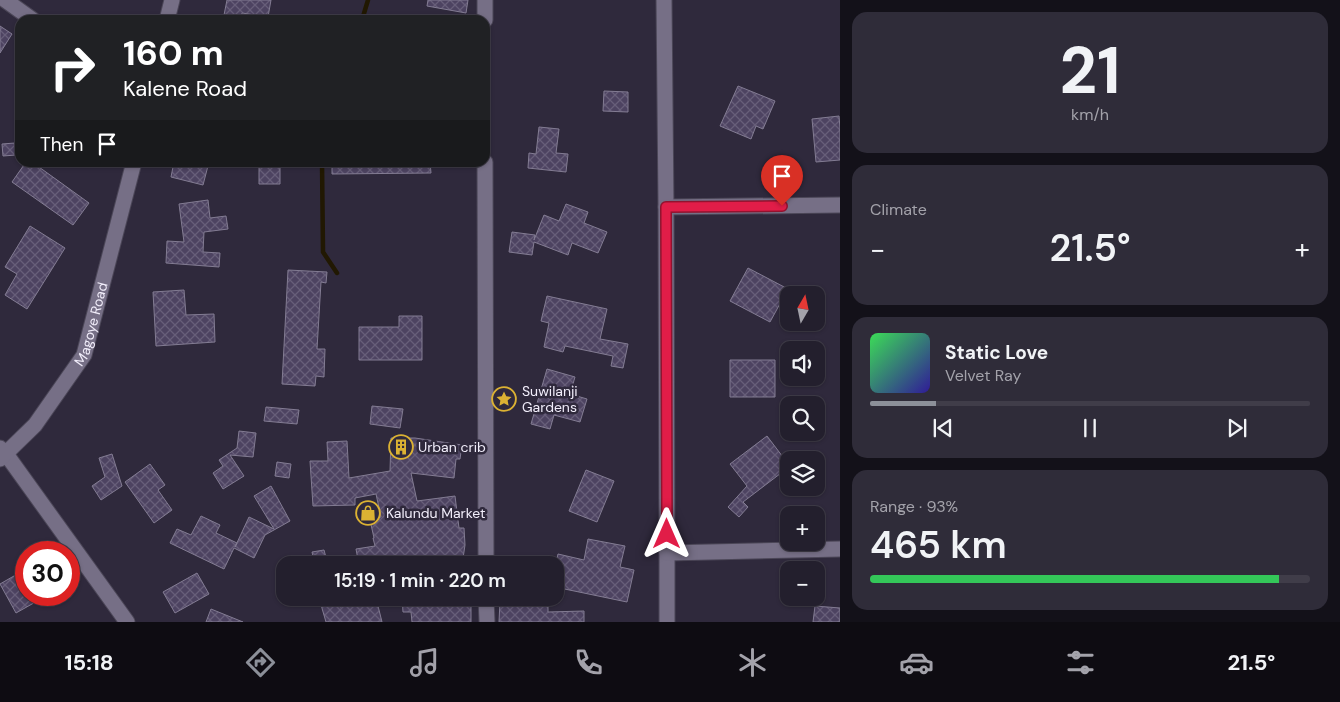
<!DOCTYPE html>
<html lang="en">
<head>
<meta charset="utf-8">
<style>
	:root { --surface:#231f2d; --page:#2f2c39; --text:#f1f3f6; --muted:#a3a2aa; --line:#403d49; --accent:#8c9099 }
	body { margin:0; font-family:"DM Sans",sans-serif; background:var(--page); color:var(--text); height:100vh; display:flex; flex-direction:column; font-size:19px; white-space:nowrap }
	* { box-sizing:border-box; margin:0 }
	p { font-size:16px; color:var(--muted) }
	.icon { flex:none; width:28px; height:28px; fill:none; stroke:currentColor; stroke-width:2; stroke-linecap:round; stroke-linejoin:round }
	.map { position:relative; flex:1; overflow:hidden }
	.details { display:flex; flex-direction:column; gap:12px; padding:12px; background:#131119; width:500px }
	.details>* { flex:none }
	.top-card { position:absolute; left:15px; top:15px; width:475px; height:152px; border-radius:15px; box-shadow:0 1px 4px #0004,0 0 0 1px var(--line); background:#202124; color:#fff; overflow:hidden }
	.needle { width:32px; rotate:9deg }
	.controls { position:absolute; left:780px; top:286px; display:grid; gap:10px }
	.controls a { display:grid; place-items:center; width:45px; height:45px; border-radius:10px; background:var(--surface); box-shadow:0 1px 4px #0004,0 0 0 1px var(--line); font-size:25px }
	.speed { position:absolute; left:15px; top:541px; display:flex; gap:10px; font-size:25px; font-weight:700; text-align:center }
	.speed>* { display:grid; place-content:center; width:65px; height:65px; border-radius:50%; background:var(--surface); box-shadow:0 1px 4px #0004,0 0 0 1px var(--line); line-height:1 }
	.speed .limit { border:8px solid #d22; background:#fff; color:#111 }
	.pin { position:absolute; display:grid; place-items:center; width:42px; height:42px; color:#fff; margin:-51px -21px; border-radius:50% 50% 50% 0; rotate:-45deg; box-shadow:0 0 5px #0007 }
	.pin .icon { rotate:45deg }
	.me { position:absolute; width:55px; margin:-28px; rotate:0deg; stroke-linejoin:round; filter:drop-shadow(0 0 4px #0008) }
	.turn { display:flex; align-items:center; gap:18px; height:105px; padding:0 25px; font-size:22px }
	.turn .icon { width:65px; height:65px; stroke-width:2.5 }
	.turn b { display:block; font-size:35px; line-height:42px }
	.then { display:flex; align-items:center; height:48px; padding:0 25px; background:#0003; gap:10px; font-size:19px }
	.big { font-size:38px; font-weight:600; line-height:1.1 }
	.details .tile { flex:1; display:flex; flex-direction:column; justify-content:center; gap:8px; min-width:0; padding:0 18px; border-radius:15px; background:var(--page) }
	.details .dial { align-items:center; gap:0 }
	.dial b { font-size:65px; line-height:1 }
	.song { display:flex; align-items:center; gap:15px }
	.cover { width:60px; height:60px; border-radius:8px; background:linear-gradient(135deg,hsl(130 70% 55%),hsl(250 70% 35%)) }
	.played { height:5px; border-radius:2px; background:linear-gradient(90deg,var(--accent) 15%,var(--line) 15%) }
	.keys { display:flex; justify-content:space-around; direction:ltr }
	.heat { display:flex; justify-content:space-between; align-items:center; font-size:28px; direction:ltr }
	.charge { height:8px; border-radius:4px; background:linear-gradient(90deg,#34c759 93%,var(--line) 0) }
	.trip { position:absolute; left:276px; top:556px; width:288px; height:50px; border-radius:15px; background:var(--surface); box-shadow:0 1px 4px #0004,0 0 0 1px var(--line); font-weight:600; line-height:50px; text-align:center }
	.tab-bar { display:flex; height:80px; justify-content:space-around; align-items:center; background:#0e0c12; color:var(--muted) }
	.tab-bar .icon { width:35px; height:35px }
	.tab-bar .on { color:var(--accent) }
	.tab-bar b { font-size:22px; color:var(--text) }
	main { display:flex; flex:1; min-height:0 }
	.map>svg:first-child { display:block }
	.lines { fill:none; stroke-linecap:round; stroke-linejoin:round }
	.stream { stroke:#211802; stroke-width:4.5 }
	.building { fill:url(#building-cross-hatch); stroke:#837c93 }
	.minor-casing { stroke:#4b4657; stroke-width:17 }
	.minor { stroke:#766f86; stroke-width:15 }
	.route-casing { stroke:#92132f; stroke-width:12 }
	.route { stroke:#e11d48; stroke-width:9 }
	.labels { text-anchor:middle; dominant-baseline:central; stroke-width:5; stroke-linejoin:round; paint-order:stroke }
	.street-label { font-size:14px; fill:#f1edfa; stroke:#2f293c }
	.poi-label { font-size:14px; fill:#f1edfa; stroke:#2f293c; text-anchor:start }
</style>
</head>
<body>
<main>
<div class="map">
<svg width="840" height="622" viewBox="0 0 840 622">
	<defs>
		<pattern id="building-cross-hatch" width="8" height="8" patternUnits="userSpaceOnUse" patternTransform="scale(1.25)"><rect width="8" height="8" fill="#4d4361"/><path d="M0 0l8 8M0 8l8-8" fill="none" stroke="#675e79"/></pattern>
	</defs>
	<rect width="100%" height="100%" fill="#2f293c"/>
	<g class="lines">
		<path class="stream" d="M362,20L368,0
			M322,162L323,252L337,273"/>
	</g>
	<path class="building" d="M227,0H271L268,17L242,13L241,20H223Z
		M428,0H468L466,13L427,6Z
		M0,26L12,34L0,53Z
		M738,86L775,101L763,129L756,126L751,139L720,126Z
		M604,91L628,92V112L603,111Z
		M839,116L840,128V160L816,162L812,119Z
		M539,127L559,129L556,153L568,154L566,172L528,168L529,153L536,154Z
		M15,143L16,155L3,156L2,144Z
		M26,162H32L89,203L73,225L12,182Z
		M174,162H209L203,185L171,177Z
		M259,162H280V184H259Z
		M332,162H430L431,173L332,174Z
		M208,200L210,218L226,216L228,229L204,232L203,252L220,253L219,267L166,263L167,241L184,242L179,204Z
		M566,204L588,212L584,223L607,232L598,253L572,243L568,255L534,242L532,255L509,252L512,232L535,235L534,240L544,215L559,221Z
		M30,226L65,248L27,309L5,295L17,274L5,267Z
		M748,268L788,289L770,322L730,301Z
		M288,270L327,272L326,283L321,282L317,349H325L324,377L316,376L315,386L282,384Z
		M184,290L186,315L214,314L215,342L156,346L153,292Z
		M547,296L607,309L600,339L628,344L623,368L611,366L613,356L565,346L563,352L544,347L549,323L541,321Z
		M399,316H422V360H359V327H399Z
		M730,360H775V397H730Z
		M547,369L575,377L570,394L587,399L580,422L554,415L550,429L531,424Z
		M372,406L403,409L400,428L370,424Z
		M266,407L299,410L297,424L264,421Z
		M239,431L256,433L253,457L230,455L244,476L223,489L213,473L223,466L219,460L237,448Z
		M767,436L789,465V467L743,502L748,507L739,517L728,507L747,486L730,464Z
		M391,438H415L462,445L460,459H456L454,478L411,473L417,501L455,496L459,528H464L465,545L462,565H359L356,549L375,546L373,538H374L370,520L381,517L376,494L355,498V505L313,506L310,461H328L327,442L347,441L349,478L390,471Z
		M112,454L122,486L101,500L92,486L105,477L99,458Z
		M277,462L291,464L289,478L275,476Z
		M150,464L165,485L158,490L172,510L154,523L125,482Z
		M586,470L614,481L597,522L569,511Z
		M271,486L290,521L265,535L254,558L234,548L224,569L170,543L177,529L191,535L201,516L220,525L216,533L237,543L235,547L249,517L274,529L254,496Z
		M588,539L625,546L620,567L634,570L627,602L555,587V567L558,554L584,560Z
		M324,550L328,565H315L312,552Z
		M26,569V595H48L16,613L0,584Z
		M197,573L209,594L175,613L163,592Z
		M319,598H335L336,600L339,599L340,607L366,600L365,598H376L382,622H326Z
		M402,598H449V602L471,601V622H412L411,612H403Z
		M500,601L518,602V605L548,604V612L584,611V622H499Z
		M815,606L840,608V622H813Z
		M211,609L243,622H206Z"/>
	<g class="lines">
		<g class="minor-casing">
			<g id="minor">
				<path d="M5,0L33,20"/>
				<path d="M664,0L666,207L667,553V622"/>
				<path d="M167,20L172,0"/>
				<path d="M485,20V0"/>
				<path d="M485,162L486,565"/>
				<path d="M666,207L840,205"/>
				<path d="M0,448L6,454L127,622"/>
				<path id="s1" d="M0,459L35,425L84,355L134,162"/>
				<path d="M667,553L840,549"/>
				<path d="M486,598L487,622"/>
			</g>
		</g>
		<use href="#minor" class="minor"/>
	</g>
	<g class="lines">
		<g class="route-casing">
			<path id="route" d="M667,534L666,207L782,206"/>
		</g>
		<use href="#route" class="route"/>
	</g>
	<defs>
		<g id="sight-ring" transform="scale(1.25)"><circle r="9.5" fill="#2f293c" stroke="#dcb233" stroke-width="1.5"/><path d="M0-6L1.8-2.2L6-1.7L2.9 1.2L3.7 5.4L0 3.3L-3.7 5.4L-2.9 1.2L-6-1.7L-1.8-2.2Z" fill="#dcb233"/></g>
		<g id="building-ring" transform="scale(1.25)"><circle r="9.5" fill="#2f293c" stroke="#dcb233" stroke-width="1.5"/><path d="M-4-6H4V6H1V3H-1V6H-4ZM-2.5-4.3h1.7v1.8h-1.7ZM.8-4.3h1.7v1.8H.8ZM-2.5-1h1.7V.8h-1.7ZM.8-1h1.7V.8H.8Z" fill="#dcb233"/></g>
		<g id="shop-ring" transform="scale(1.25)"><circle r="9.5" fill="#2f293c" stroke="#dcb233" stroke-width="1.5"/><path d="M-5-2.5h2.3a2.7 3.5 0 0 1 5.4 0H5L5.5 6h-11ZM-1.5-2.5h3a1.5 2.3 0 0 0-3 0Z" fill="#dcb233"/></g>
	</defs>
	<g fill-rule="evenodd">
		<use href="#sight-ring" x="504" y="399"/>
		<use href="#building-ring" x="401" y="447"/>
		<use href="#shop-ring" x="368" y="513"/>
	</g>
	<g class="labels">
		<g class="street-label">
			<text stroke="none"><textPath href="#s1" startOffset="166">Magoye Road</textPath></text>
		</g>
		<g class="poi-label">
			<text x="522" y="391">Suwilanji<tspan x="522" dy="16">Gardens</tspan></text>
			<text x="418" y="447">Urban crib</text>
			<text x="386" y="513">Kalundu Market</text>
		</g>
	</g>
</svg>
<div class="controls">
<a><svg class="needle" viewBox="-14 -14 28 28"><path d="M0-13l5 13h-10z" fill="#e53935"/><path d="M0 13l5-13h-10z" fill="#a3a2aa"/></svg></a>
<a><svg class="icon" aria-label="sound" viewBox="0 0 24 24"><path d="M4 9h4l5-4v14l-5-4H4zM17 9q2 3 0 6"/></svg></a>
<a><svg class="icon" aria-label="search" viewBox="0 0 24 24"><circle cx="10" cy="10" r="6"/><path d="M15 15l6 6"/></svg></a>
<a><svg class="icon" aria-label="layers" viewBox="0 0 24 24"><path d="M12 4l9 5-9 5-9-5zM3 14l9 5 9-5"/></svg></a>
<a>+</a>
<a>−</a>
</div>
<div class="speed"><div class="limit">30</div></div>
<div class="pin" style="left:782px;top:206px;background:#d93025"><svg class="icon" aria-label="arrive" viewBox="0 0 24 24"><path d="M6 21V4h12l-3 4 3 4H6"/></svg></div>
<svg class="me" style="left:667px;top:534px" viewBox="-20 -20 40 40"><path d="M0-17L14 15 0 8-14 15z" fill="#e11d48" stroke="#fff" stroke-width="4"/></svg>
<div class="trip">15:19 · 1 min · 220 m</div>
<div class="top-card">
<div class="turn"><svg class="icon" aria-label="right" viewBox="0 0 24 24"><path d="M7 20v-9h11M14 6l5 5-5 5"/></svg><div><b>160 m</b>Kalene Road</div></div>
<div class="then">Then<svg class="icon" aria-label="arrive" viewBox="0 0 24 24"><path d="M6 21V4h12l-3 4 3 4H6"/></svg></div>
</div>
</div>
<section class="details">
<div class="tile dial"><b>21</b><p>km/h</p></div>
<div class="tile"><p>Climate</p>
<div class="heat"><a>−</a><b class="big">21.5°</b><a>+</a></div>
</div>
<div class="tile">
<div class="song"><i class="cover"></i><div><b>Static Love</b><p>Velvet Ray</p></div></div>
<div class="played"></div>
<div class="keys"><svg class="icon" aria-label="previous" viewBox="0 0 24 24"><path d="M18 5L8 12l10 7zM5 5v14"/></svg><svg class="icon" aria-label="pause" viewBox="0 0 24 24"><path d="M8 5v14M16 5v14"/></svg><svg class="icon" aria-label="next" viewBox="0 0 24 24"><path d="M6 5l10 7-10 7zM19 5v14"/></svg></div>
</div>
<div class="tile"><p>Range · 93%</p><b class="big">465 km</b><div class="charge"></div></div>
</section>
</main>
<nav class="tab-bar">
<b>15:18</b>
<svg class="icon on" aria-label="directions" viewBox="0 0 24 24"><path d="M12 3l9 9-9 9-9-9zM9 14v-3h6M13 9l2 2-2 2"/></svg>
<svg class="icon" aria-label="music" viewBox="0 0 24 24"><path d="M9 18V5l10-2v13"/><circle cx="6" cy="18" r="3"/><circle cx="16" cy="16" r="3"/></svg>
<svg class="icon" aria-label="phone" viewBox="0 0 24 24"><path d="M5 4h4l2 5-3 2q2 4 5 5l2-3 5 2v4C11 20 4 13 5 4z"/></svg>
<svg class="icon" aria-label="climate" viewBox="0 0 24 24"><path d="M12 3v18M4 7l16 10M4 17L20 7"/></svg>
<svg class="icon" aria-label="car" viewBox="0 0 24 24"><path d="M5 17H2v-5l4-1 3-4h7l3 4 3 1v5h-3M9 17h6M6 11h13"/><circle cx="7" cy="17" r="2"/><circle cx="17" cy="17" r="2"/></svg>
<svg class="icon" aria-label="filters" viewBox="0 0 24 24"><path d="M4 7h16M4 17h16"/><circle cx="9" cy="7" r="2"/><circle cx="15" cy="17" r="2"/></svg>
<b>21.5°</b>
</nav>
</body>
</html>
